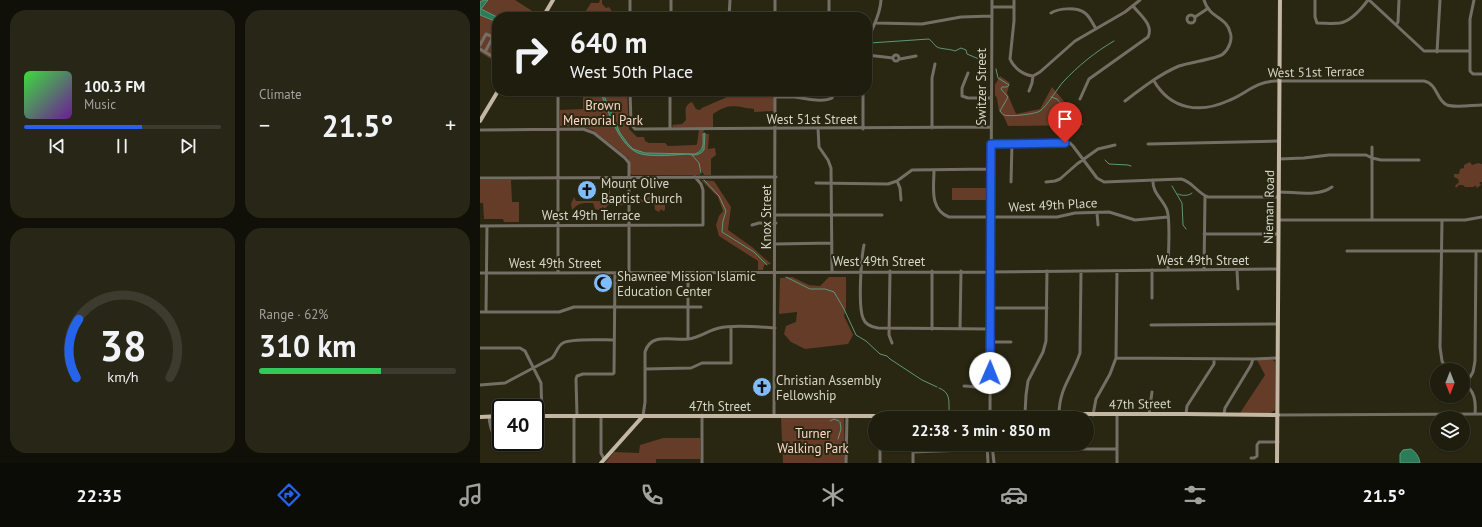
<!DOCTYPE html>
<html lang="en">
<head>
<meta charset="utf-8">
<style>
	:root { --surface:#1f1d0e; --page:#272617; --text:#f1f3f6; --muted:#a1a29e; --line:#3c3b2e; --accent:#2563eb }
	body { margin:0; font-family:"PT Sans",sans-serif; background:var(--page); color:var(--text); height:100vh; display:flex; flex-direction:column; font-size:15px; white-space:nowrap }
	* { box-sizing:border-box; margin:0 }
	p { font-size:13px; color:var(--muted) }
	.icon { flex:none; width:22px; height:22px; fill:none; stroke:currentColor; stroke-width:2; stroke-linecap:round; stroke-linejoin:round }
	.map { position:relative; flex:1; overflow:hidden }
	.panel { display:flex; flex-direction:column; gap:10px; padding:10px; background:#111008; width:480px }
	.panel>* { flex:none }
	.hud { position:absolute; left:12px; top:12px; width:380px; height:84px; border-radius:16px; box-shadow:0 1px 3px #0004,0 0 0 1px var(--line); background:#1f1d0e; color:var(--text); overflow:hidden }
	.needle { width:26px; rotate:180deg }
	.buttons { position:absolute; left:950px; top:363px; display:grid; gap:8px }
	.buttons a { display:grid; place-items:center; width:40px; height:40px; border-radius:50%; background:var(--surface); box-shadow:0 1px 3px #0004,0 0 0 1px var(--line); font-size:20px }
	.speed { position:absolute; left:12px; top:399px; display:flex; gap:8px; font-size:20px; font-weight:700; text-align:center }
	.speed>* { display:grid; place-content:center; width:52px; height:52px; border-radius:50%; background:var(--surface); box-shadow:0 1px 3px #0004,0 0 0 1px var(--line); line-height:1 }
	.speed .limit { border:2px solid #111; border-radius:6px; background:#fff; color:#111 }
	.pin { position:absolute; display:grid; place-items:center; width:34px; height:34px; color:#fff; margin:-41px -17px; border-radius:50% 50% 50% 0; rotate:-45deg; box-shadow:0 0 4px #0007 }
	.pin .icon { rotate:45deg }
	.me { position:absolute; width:44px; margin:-22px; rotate:1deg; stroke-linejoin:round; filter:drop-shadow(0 0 3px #0008) }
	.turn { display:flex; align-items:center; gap:14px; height:84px; padding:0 12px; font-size:18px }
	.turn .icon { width:52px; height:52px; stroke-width:2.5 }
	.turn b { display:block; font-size:28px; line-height:34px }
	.big { font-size:30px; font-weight:600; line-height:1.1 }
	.panel .widget { flex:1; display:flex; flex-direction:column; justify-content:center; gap:6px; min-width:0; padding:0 14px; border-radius:16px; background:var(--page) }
	.panel .dial { align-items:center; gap:0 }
	.dial svg { height:104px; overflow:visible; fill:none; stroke:var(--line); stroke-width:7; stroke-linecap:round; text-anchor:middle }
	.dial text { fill:var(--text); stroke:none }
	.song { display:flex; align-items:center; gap:12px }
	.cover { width:48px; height:48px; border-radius:6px; background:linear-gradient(135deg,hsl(120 70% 55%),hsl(280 70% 35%)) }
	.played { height:4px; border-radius:2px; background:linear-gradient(90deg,var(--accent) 60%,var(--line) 60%) }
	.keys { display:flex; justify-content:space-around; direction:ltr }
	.heat { display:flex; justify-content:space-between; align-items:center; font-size:22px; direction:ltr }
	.charge { height:6px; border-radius:3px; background:linear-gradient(90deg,#34c759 62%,var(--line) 0) }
	.panel .tiles { flex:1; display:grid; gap:10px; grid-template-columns:repeat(2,1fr) }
	.trip { position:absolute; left:388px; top:411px; width:226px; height:40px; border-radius:20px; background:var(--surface); box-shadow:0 1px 3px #0004,0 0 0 1px var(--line); font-weight:600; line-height:40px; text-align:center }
	.menu { display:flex; height:64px; justify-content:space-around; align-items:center; background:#0c0c06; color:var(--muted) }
	.menu .icon { width:28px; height:28px }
	.menu .current { color:var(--accent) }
	.menu b { font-size:18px; color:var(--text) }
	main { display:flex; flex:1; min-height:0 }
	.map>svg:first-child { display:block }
	.green { fill:#653c28 }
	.water { fill:#2b7c59; stroke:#5e977a }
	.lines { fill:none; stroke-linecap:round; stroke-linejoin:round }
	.stream { stroke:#5e977a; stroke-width:1 }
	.minor { stroke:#746e65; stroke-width:3 }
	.major { stroke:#c3b6a3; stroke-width:4 }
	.route-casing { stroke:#184099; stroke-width:10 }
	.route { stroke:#2563eb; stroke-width:7 }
	.labels { text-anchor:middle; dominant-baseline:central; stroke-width:4; stroke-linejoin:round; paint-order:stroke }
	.street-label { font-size:13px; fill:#d6d5c8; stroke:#292712 }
	.park-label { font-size:13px; fill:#fed7c5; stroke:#292712 }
	.poi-label { font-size:13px; fill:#d6d5c8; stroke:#292712; text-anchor:start }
</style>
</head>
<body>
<main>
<section class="panel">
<div class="tiles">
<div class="widget">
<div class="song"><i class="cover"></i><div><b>100.3 FM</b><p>Music</p></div></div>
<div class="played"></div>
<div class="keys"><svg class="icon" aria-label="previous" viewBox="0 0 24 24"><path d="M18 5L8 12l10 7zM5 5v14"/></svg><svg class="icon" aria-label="pause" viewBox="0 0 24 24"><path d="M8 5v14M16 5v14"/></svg><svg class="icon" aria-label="next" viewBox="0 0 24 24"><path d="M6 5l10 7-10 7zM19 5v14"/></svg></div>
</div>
<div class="widget"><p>Climate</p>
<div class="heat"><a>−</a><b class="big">21.5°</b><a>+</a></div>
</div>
<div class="widget dial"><svg viewBox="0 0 100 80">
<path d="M14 69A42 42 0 1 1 86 69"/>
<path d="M14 69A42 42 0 0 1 16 24" stroke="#2563eb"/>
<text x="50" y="56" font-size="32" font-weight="700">38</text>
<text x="50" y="72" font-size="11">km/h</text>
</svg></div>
<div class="widget"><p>Range · 62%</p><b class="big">310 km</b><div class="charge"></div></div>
</div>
</section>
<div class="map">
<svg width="1002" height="463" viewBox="0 0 1002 463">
	<rect width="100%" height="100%" fill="#292712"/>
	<path class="green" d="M0,0H35L60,16V17H17V63L0,52Z
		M120,0H122V4L126,8L129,7L136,17H124L119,13L112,17H102L111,3H119Z
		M520,76L530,83L527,93L536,114L560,109L572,87L604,125L528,126L524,117L519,111L517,98L515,95V85Z
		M103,91H147L149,129L157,137H164L165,141L169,143H185L188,146L216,145L217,144L219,130H224L223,134H229L228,149L235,148L236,155L231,159V175H224L220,168V175H153L150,174V164L148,158L113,130L102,127L80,126V110L103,109Z
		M255,91H294V111L274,112V109C256,107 250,102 233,114V128L193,127L192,125L202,124L206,120C206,113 203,105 212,102L216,109L220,110L222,108L247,97L254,93Z
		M990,162L992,165L998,163L1002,164V182H999L1001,185L997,188L995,185L994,187H985L983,185H979L976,188L975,186L979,182L978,179L974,177V174H979L980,169L984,168V165Z
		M0,180H31L32,202H39V222H24L23,219H4L3,203H0Z
		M221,180L234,181L251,207L248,230L272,247L291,264L284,265L283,270H278V261L239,236L236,225L239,216L243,211L238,197Z
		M130,188V200H147V205H128L125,209L123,207L119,210L115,209L113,203C104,203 99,202 92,210L91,204L94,197L96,201H127Z
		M472,188H509V200H472Z
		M195,195L198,199L199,202H185V210L183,211L181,209L179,212L175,210L174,202H152V197L163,200L170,196Z
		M312,277L329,285L340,286L349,277H366V307L364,316L373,335L368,344L325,349L311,342L304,334L306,326L316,322L317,312L299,314L300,278Z
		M777,360H793L795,362V410L791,413H760L785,375Z
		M301,418H364L365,463H303Z
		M183,438H220V459H176V463H125L134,452L159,453L160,445Z"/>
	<path class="water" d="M4,0H8L1,9L17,17V22L0,15V2Z
		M120,91H122L140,133L148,144L153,149L165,153L215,154C225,150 223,143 223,134L225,133L224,150C220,155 214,156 208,154C196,155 172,157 161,154C139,148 128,110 120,91Z
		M931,449C936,452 939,457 940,463H920V454L923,450Z"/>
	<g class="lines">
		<path class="stream" d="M390,43L449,39C453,42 454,45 457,47C460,49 471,49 475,51L481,48L486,50L487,54L506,62
			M516,69L518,78L529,85L527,87H522L521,89L528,97L520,111C522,113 522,114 524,115C530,117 556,114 560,111C567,106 577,89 583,82C598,66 615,52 634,41
			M571,97L577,99L582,105L594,116L596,124
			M212,155L219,163L221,173
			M625,160L629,164L648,165L651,166
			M224,180L239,196L246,211L243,221L242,232L274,252L287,265
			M692,186L702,203L703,225L706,229
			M698,194C702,196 709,196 712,193
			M306,277L330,289H345L354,292L364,309L376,335L386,341L400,354L407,356L410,359L442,380L457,387
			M459,388C470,392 469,400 469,410
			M350,421L354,419L359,421
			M358,439L361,429L360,422"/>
		<path class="minor" d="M150,0V17
			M295,0V17
			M349,0V17
			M534,0V21L530,59C534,68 543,75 553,76
			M835,0V17L837,23C845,23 853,24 860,23C871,21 882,8 888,0
			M889,0L944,51H989
			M994,0L990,19V71L993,74H1002
			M512,7H534
			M571,13C579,8 597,7 605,13C610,17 613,24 616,29
			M707 19a4 4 0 1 1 8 0a4 4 0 1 1-8 0Z
			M191,17V0
			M249,17L250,0
			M715,17L727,9
			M396,23L442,24L481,17L511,16
			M916,25L918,22L919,0
			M0,45L6,34L13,37L5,52
			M387,48C389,29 400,20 401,0
			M0,49L17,59
			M957,52L960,0
			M413 58a3 3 0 1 1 6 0a3 3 0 1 1-6 0Z
			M387,55L413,58
			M420,59L436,56
			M488,73L482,88V96L488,98H511
			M553,76L560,72L595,41L645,12L660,0
			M674,81C691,110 720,114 750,100C767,93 775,82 795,81H944C958,84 956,100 967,105C975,108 993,105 1002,105
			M78,91V273
			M150,91L151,124L155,129H159L511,127
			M383,91V129
			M549,91L552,83L553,76
			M190,94L210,91
			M295,97C302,97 308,97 314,97C326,98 342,103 352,98L354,91
			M600,99L609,79L668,37C674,25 660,15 653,6
			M645,101C662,88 680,74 699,66C710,62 737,59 743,54C749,49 753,39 750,32C747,17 729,18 724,0
			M338,128L339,147L348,160L351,168L352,272
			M452,128V78L455,64
			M190,129V91
			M0,130L103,129L114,133L145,158L149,163V273
			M511,144L590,143L593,146L617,178L624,182L701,179C712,181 717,193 728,197H799
			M668,144L799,141
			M799,159L824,158L849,155H886L892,158L901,160H939
			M454,170C454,187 449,209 469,217H577L595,213L629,212L655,220L688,217
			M0,178L296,177
			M673,180C672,193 683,199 687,210C691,221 688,256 688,270
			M417,181L420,188L421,200
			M531,182L532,143
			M566,182L575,181L580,179L597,164L618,149L635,145
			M336,183L408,184L417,181L432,170L511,169
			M799,192C816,192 838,197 852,187
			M617,213L618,225
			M296,215H402
			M799,220H985L1002,217
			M892,220V147
			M962,220L960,347L962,361L967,370
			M272,225L279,223H296
			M0,226L223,225V190L221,184L215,177
			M724,234H798
			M296,244L352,243
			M384,245C381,259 378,306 383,318C385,324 391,327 398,328L511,329
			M867,251H1002
			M724,270L725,196
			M757,270L758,289
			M410,271L409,335L412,343
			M452,271V329
			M0,273L510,272L798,269
			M672,298V270
			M510,308H567
			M0,312H79L94,307H221
			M6,312L7,226
			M671,325L798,324
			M480,329L481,271
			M208,339V273
			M511,342H531
			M0,348H40L45,351L61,383L62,416
			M636,358L773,359L798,358
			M165,369L211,368L222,363H251V327
			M983,383C995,390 996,402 995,414
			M986,384L993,372L995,361L996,252
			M0,385L25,383L72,358C77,353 77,346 83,343C90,338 124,340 134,340
			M484,386C493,386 500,389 510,388
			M510,414L512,0
			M545,414L546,395L548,381L563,352L566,341L567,271
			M669,414L672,392
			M706,414L707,406L734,364V359
			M744,414L745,408L771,365L773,359
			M294,415L295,91
			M579,415C579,388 592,377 600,353L601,271
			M613,415L616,399L630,374L636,358L637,271
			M798,415L1002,414
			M97,416L96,379L97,376L103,374H133L134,373L135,273
			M121,416V453L124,459
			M163,416L165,402V352C171,332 192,341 208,339C219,338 229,330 239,328C254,324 279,327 295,328
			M9,417C10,427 14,439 22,445H59
			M507,444L508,463
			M512,444L514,463
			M433,452L512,449H637
			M771,458H774L777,456V445L779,442H798
			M94,463V416
			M222,463V415
			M366,463L367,416
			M400,463V444
			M433,463V444
			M637,463V414"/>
		<path class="major" d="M63,17L73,0
			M0,121L18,91
			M55,416H400L470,414H706L798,415
			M0,417L21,416
			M121,463L163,416
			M797,463L800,0"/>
	</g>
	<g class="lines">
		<g class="route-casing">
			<path id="route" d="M510,373L511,144L585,143"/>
		</g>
		<use href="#route" class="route"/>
	</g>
	<defs>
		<g id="church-disc" transform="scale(1)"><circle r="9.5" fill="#7ebdf9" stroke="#292712"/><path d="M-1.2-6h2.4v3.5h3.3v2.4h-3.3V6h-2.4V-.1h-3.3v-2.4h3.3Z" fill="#111"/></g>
		<g id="mosque-disc" transform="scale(1)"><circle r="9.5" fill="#7ebdf9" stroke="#292712"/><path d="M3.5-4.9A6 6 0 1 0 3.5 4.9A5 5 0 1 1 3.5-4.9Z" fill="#111"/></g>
	</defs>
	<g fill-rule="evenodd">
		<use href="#church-disc" x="107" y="190"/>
		<use href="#mosque-disc" x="123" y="283"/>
		<use href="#church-disc" x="282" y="387"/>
	</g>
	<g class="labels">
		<g class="street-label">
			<text transform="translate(836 72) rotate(-1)">West 51st Terrace</text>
			<text transform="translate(501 87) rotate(-90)">Switzer Street</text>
			<text x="332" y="119">West 51st Street</text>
			<text transform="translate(573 205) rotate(-3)">West 49th Place</text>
			<text transform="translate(789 207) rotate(-89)">Nieman Road</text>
			<text x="111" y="215">West 49th Terrace</text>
			<text transform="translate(286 217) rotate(-90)">Knox Street</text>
			<text x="723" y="260">West 49th Street</text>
			<text x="399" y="261">West 49th Street</text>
			<text x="75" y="263">West 49th Street</text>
			<text transform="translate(660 404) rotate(-1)">47th Street</text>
			<text x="240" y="406">47th Street</text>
		</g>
		<g class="park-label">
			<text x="123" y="105">Brown<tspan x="123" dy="15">Memorial Park</tspan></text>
			<text x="333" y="433">Turner<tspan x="333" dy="15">Walking Park</tspan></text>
		</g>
		<g class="poi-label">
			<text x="121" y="183">Mount Olive<tspan x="121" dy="15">Baptist Church</tspan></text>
			<text x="137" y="276">Shawnee Mission Islamic<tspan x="137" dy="15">Education Center</tspan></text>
			<text x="296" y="380">Christian Assembly<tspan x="296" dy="15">Fellowship</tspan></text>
		</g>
	</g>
</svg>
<div class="buttons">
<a><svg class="needle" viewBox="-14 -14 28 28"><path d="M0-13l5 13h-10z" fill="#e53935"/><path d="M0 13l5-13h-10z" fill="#a1a29e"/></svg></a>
<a><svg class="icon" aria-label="layers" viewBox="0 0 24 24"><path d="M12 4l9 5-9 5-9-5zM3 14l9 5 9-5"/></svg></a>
</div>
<div class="speed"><div class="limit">40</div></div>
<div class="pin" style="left:585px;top:143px;background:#d93025"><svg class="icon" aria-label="arrive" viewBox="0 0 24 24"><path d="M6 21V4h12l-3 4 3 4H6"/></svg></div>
<svg class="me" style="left:510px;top:373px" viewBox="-20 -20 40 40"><circle r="19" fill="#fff"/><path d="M0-13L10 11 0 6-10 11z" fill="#2563eb"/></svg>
<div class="trip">22:38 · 3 min · 850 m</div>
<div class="hud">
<div class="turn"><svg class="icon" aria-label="right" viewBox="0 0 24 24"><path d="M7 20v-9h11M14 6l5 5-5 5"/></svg><div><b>640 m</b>West 50th Place</div></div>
</div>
</div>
</main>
<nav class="menu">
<b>22:35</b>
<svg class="icon current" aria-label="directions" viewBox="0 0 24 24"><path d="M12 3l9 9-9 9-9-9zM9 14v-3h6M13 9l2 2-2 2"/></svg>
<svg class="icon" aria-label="music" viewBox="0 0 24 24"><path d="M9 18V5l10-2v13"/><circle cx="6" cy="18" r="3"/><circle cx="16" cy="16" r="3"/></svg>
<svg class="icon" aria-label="phone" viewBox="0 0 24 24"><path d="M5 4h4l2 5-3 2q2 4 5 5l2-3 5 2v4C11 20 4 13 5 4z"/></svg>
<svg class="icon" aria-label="climate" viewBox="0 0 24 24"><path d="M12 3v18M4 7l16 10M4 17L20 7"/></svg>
<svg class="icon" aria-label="car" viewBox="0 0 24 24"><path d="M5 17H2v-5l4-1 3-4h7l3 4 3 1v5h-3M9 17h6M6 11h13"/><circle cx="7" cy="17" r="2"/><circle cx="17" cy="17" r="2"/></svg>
<svg class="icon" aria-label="filters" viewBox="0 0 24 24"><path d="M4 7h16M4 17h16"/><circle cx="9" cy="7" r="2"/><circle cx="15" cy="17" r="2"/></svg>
<b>21.5°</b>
</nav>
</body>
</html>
